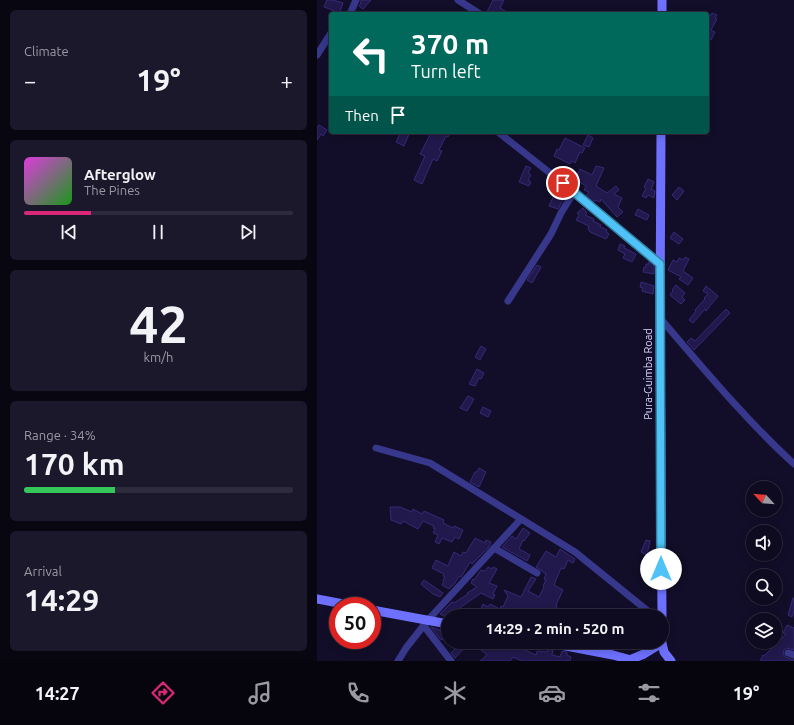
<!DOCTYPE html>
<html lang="en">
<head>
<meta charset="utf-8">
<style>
	:root { --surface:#0e0a1f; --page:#1c182c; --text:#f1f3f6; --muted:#9b9aa4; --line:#2e2b3d; --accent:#db2777 }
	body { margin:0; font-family:Ubuntu,sans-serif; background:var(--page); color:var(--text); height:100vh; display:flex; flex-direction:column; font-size:15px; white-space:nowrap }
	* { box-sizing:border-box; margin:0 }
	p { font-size:13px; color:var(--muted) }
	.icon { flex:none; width:22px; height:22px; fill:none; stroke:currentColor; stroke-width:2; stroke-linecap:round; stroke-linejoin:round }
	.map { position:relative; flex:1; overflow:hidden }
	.drawer { display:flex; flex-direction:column; gap:10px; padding:10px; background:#080611; width:317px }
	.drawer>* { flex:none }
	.hud { position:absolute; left:12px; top:12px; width:380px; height:122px; border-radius:4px; box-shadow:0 2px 10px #0003,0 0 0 1px var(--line); background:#00695c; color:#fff; overflow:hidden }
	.needle { width:26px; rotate:296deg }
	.fabs { position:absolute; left:429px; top:481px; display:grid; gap:8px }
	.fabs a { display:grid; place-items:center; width:36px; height:36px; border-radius:50%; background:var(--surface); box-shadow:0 2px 10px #0003,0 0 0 1px var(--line); font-size:20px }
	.speed { position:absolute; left:12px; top:597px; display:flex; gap:8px; font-size:20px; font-weight:700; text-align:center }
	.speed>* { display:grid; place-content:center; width:52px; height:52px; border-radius:50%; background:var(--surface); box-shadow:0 2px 10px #0003,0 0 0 1px var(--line); line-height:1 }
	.speed .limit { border:6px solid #d22; background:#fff; color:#111 }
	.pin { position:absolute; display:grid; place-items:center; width:34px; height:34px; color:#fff; margin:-17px; border:2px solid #fff; border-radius:50%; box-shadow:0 1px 4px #0007 }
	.me { position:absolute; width:44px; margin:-22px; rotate:0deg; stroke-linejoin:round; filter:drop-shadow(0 0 3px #0008) }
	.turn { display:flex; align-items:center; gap:14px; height:84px; padding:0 16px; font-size:18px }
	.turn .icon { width:52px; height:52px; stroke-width:2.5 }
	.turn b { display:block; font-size:28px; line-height:34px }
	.then { display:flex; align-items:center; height:38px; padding:0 16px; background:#0003; gap:8px; font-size:15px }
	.big { font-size:30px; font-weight:700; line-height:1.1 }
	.drawer .widget { flex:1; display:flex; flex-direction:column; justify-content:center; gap:6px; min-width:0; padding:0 14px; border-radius:6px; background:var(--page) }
	.drawer .dial { align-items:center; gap:0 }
	.dial b { font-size:52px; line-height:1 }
	.song { display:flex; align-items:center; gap:12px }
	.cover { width:48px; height:48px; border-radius:6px; background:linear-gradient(135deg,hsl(300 70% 55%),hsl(120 70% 35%)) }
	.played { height:4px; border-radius:2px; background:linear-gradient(90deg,var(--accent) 25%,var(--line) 25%) }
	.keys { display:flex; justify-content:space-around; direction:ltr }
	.heat { display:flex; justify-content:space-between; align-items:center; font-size:22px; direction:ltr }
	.charge { height:6px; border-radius:3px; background:linear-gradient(90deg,#34c759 34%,var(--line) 0) }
	.trip { position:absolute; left:124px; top:609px; width:228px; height:40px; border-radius:20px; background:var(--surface); box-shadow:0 2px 10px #0003,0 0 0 1px var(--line); font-weight:700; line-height:40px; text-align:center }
	.menu { display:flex; height:64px; justify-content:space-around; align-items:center; background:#06040c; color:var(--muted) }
	.menu .icon { width:28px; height:28px }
	.menu .selected { color:var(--accent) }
	.menu b { font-size:18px; color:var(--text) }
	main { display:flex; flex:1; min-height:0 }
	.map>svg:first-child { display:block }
	.building { fill:#21194c; stroke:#362a79 }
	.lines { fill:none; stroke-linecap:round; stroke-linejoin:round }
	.street { stroke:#37378b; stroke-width:7 }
	.secondary { stroke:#6e71ff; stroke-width:9 }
	.route-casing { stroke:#337fa1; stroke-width:10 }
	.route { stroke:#4fc3f7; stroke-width:7 }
	.labels { text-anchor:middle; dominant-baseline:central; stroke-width:4; stroke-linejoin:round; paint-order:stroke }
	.street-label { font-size:11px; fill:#d9d7ff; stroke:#120e29 }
</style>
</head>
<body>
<main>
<section class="drawer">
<div class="widget"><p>Climate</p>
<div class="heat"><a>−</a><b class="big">19°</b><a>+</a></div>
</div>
<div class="widget">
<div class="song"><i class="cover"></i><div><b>Afterglow</b><p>The Pines</p></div></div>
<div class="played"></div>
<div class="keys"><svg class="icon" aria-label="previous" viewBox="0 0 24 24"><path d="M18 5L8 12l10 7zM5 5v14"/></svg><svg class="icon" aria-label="pause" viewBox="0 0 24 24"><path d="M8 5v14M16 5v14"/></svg><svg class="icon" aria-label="next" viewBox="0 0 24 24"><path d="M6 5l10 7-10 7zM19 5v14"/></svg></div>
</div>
<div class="widget dial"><b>42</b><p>km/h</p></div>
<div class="widget"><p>Range · 34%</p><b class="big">170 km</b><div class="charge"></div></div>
<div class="widget"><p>Arrival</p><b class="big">14:29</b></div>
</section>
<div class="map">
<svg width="477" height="661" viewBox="0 0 477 661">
	<rect width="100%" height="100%" fill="#120e29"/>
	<path class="building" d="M10,0H16L26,3L23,11L28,13V14H17L18,11L7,7Z
		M44,0H54L46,9L42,6L44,3Z
		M176,0H187L183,8L188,11L187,14H175L170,12Z
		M395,13L400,15L398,18L400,19L394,30L398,32L394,40L390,38L391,36L390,39V16L392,18Z
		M2,125L10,130L6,136L4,134L0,140V128Z
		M84,132H93L87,146L79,142Z
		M120,132H134L131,137L129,136L122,150L125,151L120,161L116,159L105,184L97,180L108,156L103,154L114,133L119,135Z
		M271,135L276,138L272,147L266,145Z
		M248,138L268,148L265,153L263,152L258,163L255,161L253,164L237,156L240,149L242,150Z
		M209,166L214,168L211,173L214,175L211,180L214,182L212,186L202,182Z
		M279,166L287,168L279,186L290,193L299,186L302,190L297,194L305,198L301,207L306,212L300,217L284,199L283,202L278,200L277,202L269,196L272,192L267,190L269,186L261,181L258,186L244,176L248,167L259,177L263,169L275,175Z
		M331,179L337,182L334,189L338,191L337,198L331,195L329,198L325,196L329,188L327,187Z
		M362,187L367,191L360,200L355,195Z
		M238,193L243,196L242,197L246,200L241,209L232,206Z
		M266,208L270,213L268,215L277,219L276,221L284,225L283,227L290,230L289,232L292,234L289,239L273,232L271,229L272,226L259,220L262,215L260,213Z
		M321,209L332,215L330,220L318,215Z
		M357,232L366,239L362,244L353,238Z
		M303,244L308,246L307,248L319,254L315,262L306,258L308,254L301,250Z
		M368,257L372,259L366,271L376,278L371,285L362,279L364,277L351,270L356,260L360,262L362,258L366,260Z
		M332,261L337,265V274L326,272L327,267L329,268V264H332Z
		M220,265L224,267L215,283L210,280Z
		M324,282L337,286L336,294L325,291L326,288L323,287Z
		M359,285L368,293L365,297L368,300L364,304L353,295L356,291L355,290Z
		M389,286L401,296L389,311L388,309L376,323L372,320L379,311L378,310L388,299L387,298L391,294L386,291Z
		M409,309L413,313L377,350L370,342L374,338L378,341Z
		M164,346L169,349L163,360L158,357Z
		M160,369L167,373L164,379L162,378L158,386L152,384Z
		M151,396L157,399L150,411L143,408Z
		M166,407L174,411L171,417L163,413Z
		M162,468L169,472L162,487L153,482L158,472H160Z
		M73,507H83L95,512L96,509L105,514L107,511L127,520L126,523L136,528L137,526L146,530L142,539L138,537L135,542L125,538L122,544L118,542L121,535L116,533L118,529L116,528L117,526L106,521L101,529L86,521L84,524L74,520Z
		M206,528L213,533L207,541L206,540L202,549L213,555L210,561L185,547L195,536L199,539Z
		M158,538L168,543L169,540L174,542L172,547L155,564L153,562L146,574L144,577L142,576L138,583L132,589L125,585L127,581L126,580L128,577L126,576L127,574L115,568L119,560L131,566L137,552L144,556L146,552L149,553Z
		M329,540L333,541L330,555L324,552Z
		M243,549L258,559L256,563L251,560L247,569L244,568L237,585L246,590L239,605L240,606L238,611L242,613L241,616H161L166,604L171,607L173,604L183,609L184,606L186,607L191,596L187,590L204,597L214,577L219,579L211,591L222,597L227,587L226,586L229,580L227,579L229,574L219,567L229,551L239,557Z
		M171,567L175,569L176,567L180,569L172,583L180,586L176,594L178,595L176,599L164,593L144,607L142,612L152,616H131V618L123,614L135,602L137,603L151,594L150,593L160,587L154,583L156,579L157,580L164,570L168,571Z
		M107,580L126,593L123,597L116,594L104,584Z
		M476,598H477V610L475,617L471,615Z
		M470,625L477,628V650L470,648L467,650L466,654L468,657L477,660V661H443L446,655L447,656L469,634L466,633Z
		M114,627L123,630H131V640L128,638L127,640L123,639Z
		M145,642H208L210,643L208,650L219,655L220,651L230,652L231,649L236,650L235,655L243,657L245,651L250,652V655L254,657L253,661H205L196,657L193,661H163L170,655L158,645L154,650L149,646L138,658L134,653Z"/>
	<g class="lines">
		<path class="street" d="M141,0L163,14
			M33,14L39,0
			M0,55L14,33
			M181,132L257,192L343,263
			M191,301L234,234L244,213L257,192
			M343,318C386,368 428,419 477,464
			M59,448L113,463L258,552L337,616
			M177,548L220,573
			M107,626L134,661
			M471,653L477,655
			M81,661L89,648L111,620L204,519"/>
		<path class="secondary" d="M345,14V0
			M344,132L343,318L345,616
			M0,599L37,606
			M55,610L131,624
			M228,642L296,655L318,661
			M345,643L347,652L354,661
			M315,659L327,654L345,643"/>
	</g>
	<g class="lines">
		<g class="route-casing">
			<path id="route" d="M246,183L343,264L344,569"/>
		</g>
		<use href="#route" class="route"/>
	</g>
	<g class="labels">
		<g class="street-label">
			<text transform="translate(331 374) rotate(-90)">Pura-Guimba Road</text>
		</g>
	</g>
</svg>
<div class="fabs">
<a><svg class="needle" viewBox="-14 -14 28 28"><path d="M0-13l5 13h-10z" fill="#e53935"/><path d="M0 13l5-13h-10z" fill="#9b9aa4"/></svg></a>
<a><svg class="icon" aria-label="sound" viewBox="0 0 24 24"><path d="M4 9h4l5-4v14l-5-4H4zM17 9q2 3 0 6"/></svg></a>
<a><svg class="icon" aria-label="search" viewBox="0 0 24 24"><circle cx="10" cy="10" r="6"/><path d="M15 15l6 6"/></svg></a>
<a><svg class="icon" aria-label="layers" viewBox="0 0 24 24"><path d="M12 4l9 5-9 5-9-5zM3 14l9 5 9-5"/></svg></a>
</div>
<div class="speed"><div class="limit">50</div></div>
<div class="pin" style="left:246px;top:183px;background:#d93025"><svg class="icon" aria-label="arrive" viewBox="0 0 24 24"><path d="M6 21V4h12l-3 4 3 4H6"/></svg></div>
<svg class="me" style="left:344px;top:569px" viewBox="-20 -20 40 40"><circle r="19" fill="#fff"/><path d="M0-13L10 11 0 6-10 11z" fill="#4fc3f7"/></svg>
<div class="trip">14:29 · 2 min · 520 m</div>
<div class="hud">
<div class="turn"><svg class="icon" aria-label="left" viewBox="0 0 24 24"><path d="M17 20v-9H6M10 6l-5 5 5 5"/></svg><div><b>370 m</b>Turn left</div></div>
<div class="then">Then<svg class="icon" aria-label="arrive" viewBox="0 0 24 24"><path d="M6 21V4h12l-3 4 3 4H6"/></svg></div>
</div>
</div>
</main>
<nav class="menu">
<b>14:27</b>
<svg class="icon selected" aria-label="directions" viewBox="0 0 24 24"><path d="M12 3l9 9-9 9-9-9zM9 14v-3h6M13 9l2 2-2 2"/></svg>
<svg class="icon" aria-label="music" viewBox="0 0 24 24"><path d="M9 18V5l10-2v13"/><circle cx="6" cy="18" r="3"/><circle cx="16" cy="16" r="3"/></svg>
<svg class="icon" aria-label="phone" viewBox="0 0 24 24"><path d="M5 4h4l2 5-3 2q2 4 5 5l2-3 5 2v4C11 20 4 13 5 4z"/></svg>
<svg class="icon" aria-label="climate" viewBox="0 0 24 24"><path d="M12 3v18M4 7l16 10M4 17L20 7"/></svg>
<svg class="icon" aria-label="car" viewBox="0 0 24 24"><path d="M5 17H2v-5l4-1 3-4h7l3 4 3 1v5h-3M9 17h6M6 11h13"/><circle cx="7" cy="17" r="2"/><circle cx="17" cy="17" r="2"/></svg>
<svg class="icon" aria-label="filters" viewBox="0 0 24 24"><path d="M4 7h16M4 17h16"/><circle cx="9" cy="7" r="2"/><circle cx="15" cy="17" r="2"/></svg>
<b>19°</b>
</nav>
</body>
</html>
